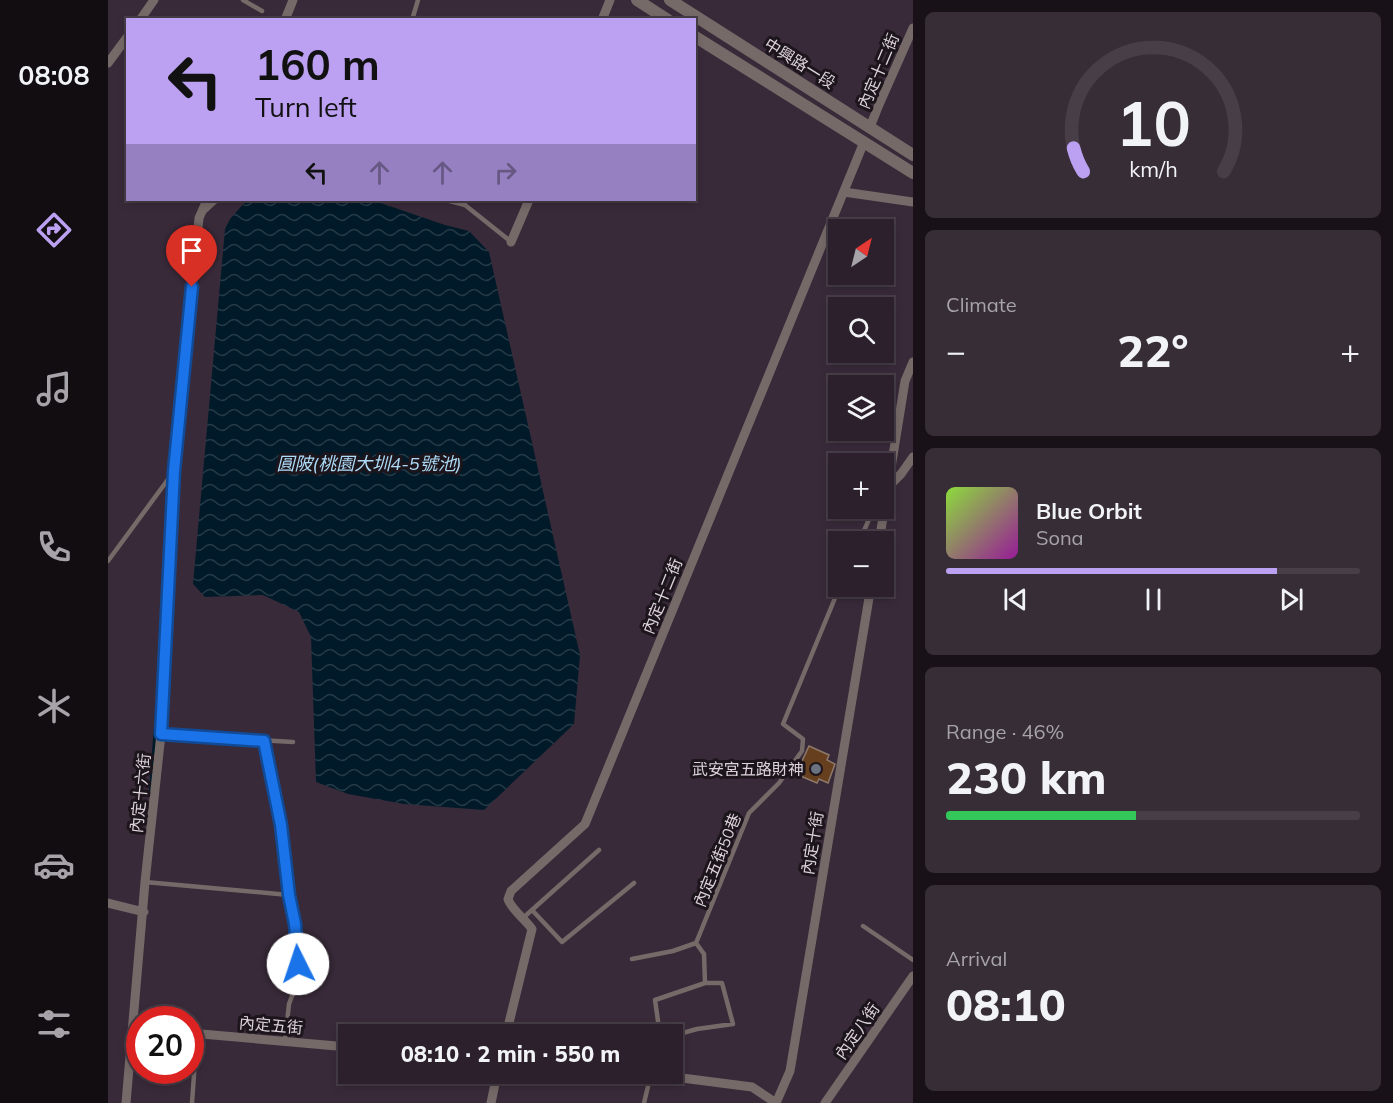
<!DOCTYPE html>
<html lang="en">
<head>
<meta charset="utf-8">
<style>
	:root { --surface:#2b202b; --page:#372d37; --text:#f1f3f6; --muted:#a6a3a9; --line:#473e47; --accent:#bca0f2 }
	body { margin:0; font-family:Mulish,"Noto Sans TC",sans-serif; background:var(--page); color:var(--text); height:100vh; display:flex; flex-direction:column; font-size:22px; white-space:nowrap }
	* { box-sizing:border-box; margin:0 }
	p { font-size:20px; color:var(--muted) }
	.icon { flex:none; width:33px; height:33px; fill:none; stroke:currentColor; stroke-width:2; stroke-linecap:round; stroke-linejoin:round }
	.map { position:relative; flex:1; overflow:hidden }
	.side { display:flex; flex-direction:column; gap:12px; padding:12px; background:#181218; width:480px }
	.side>* { flex:none }
	.guide { position:absolute; left:18px; top:18px; width:570px; height:183px; border-radius:0px; box-shadow:0 3px 9px #0003,0 0 0 2px var(--line); background:#bca0f2; color:#111; overflow:hidden }
	.needle { width:39px; rotate:35deg }
	.fabs { position:absolute; left:720px; top:219px; display:grid; gap:12px }
	.fabs a { display:grid; place-items:center; width:66px; height:66px; border-radius:0px; background:var(--surface); box-shadow:0 3px 9px #0003,0 0 0 2px var(--line); font-size:30px }
	.speed { position:absolute; left:18px; top:1006px; display:flex; gap:12px; font-size:30px; font-weight:700; text-align:center }
	.speed>* { display:grid; place-content:center; width:78px; height:78px; border-radius:50%; background:var(--surface); box-shadow:0 3px 9px #0003,0 0 0 2px var(--line); line-height:1 }
	.speed .limit { border:9px solid #d22; background:#fff; color:#111 }
	.pin { position:absolute; display:grid; place-items:center; width:51px; height:51px; color:#fff; margin:-62px -26px; border-radius:50% 50% 50% 0; rotate:-45deg; box-shadow:0 0 6px #0007 }
	.pin .icon { rotate:45deg }
	.me { position:absolute; width:66px; margin:-33px; rotate:356deg; stroke-linejoin:round; filter:drop-shadow(0 0 4px #0008) }
	.turn { display:flex; align-items:center; gap:21px; height:126px; padding:0 30px; font-size:27px }
	.turn .icon { width:78px; height:78px; stroke-width:2.5 }
	.turn b { display:block; font-size:42px; line-height:51px }
	.lanes { display:flex; align-items:center; height:57px; padding:0 30px; background:#0003; justify-content:center; gap:30px; direction:ltr }
	.lanes .off { opacity:.35 }
	.big { font-size:45px; font-weight:800; line-height:1.1 }
	.side .widget { flex:1; display:flex; flex-direction:column; justify-content:center; gap:9px; min-width:0; padding:0 21px; border-radius:9px; background:var(--page) }
	.side .dial { align-items:center; gap:0 }
	.dial svg { height:156px; overflow:visible; fill:none; stroke:var(--line); stroke-width:7; stroke-linecap:round; text-anchor:middle }
	.dial text { fill:var(--text); stroke:none }
	.song { display:flex; align-items:center; gap:18px }
	.cover { width:72px; height:72px; border-radius:9px; background:linear-gradient(135deg,hsl(90 70% 55%),hsl(300 70% 35%)) }
	.played { height:6px; border-radius:3px; background:linear-gradient(90deg,var(--accent) 80%,var(--line) 80%) }
	.keys { display:flex; justify-content:space-around; direction:ltr }
	.heat { display:flex; justify-content:space-between; align-items:center; font-size:33px; direction:ltr }
	.charge { height:9px; border-radius:4px; background:linear-gradient(90deg,#34c759 46%,var(--line) 0) }
	.trip { position:absolute; left:230px; top:1024px; width:345px; height:60px; border-radius:0px; background:var(--surface); box-shadow:0 3px 9px #0003,0 0 0 2px var(--line); font-weight:800; line-height:60px; text-align:center }
	main { display:flex; flex:1; min-height:0 }
	.dock { display:flex; flex-direction:column; width:108px; justify-content:space-around; align-items:center; background:#110d11; color:var(--muted) }
	.dock .icon { width:42px; height:42px }
	.dock .on { color:var(--accent) }
	.dock b { font-size:27px; color:var(--text) }
	.map>svg:first-child { display:block }
	.water { fill:url(#water-waves) }
	.lines { fill:none; stroke-linecap:round; stroke-linejoin:round }
	.stream { stroke:#011a29; stroke-width:3 }
	.building { fill:#663f1e; stroke:#8d796a; stroke-width:1.5 }
	.service { stroke:#766a68; stroke-width:4.5 }
	.minor { stroke:#766a68; stroke-width:9 }
	.tertiary { stroke:#766a68; stroke-width:12 }
	.route-casing { stroke:#114b97; stroke-width:15 }
	.route { stroke:#1a73e8; stroke-width:10 }
	.worship-dot { fill:#6b7280; stroke:#1c151c; stroke-width:2 }
	.labels { text-anchor:middle; dominant-baseline:central; stroke-width:6; stroke-linejoin:round; paint-order:stroke }
	.street-label { font-size:16px; fill:#dcd2db; stroke:#1c151c }
	.poi-label { font-size:16px; fill:#dcd2db; stroke:#1c151c; text-anchor:end }
	.water-label { font-size:18px; font-style:italic; fill:#addaf6; stroke:#1c151c }
</style>
</head>
<body>
<main>
<nav class="dock">
<b>08:08</b>
<svg class="icon on" aria-label="directions" viewBox="0 0 24 24"><path d="M12 3l9 9-9 9-9-9zM9 14v-3h6M13 9l2 2-2 2"/></svg>
<svg class="icon" aria-label="music" viewBox="0 0 24 24"><path d="M9 18V5l10-2v13"/><circle cx="6" cy="18" r="3"/><circle cx="16" cy="16" r="3"/></svg>
<svg class="icon" aria-label="phone" viewBox="0 0 24 24"><path d="M5 4h4l2 5-3 2q2 4 5 5l2-3 5 2v4C11 20 4 13 5 4z"/></svg>
<svg class="icon" aria-label="climate" viewBox="0 0 24 24"><path d="M12 3v18M4 7l16 10M4 17L20 7"/></svg>
<svg class="icon" aria-label="car" viewBox="0 0 24 24"><path d="M5 17H2v-5l4-1 3-4h7l3 4 3 1v5h-3M9 17h6M6 11h13"/><circle cx="7" cy="17" r="2"/><circle cx="17" cy="17" r="2"/></svg>
<svg class="icon" aria-label="filters" viewBox="0 0 24 24"><path d="M4 7h16M4 17h16"/><circle cx="9" cy="7" r="2"/><circle cx="15" cy="17" r="2"/></svg>
</nav>
<div class="map">
<svg width="805" height="1103" viewBox="0 0 805 1103">
	<defs>
		<pattern id="water-waves" width="16" height="10" patternUnits="userSpaceOnUse" patternTransform="scale(1.5)"><rect width="16" height="10" fill="#011a29"/><path d="M0 5q4-4 8 0t8 0" fill="none" stroke="#253a47"/></pattern>
	</defs>
	<rect width="100%" height="100%" fill="#392a39"/>
	<path class="water" d="M139,200H264L337,225L361,231L381,252L472,655L466,724L376,810L296,804L240,794L208,782L203,637L191,612L155,595L97,597L85,584L117,229L122,219Z"/>
	<g class="lines">
		<path class="stream" d="M70,476L72,453
			M42,796L52,668"/>
	</g>
	<path class="building" d="M701,746L721,755L719,760L727,764L720,783L711,779L709,783L688,774Z"/>
	<g class="lines">
		<path class="service" d="M135,0L154,11
			M304,20L310,0
			M338,200L357,205
			M356,200L357,205L402,241
			M97,211L109,200
			M751,542L766,508
			M0,561L64,474
			M53,734L185,742
			M156,741L173,825L181,895L187,924L190,964V980L181,1004L177,1041
			M37,882L181,895
			M424,910L454,942L526,883
			M415,918L491,850
			M755,926L805,960
			M524,959L565,951L588,943
			M552,1035L547,1000L597,983L596,954L588,943L641,813L671,783L694,751L695,739L675,724L732,586
			M564,1036L589,1029L625,1024L614,983H597
			M84,1103L89,1033
			M536,1103L543,1074"/>
		<path class="minor" d="M32,20L46,0
			M177,20L185,0
			M494,20L502,0
			M0,63L20,36
			M762,127L770,107L805,28
			M736,192L805,202
			M403,242L421,200
			M780,487L793,474L805,457
			M771,542L797,381L805,362
			M0,903L36,912
			M82,1033L240,1047
			M398,1035L424,929C417,919 403,909 400,899L403,891L477,824L756,142
			M543,1074L644,1087L668,1103L682,1071L763,586
			M18,1103L37,882L53,734L66,471L91,218L99,200
			M383,1103L389,1074
			M717,1103L805,976"/>
		<path class="tertiary" d="M529,0L560,20
			M562,0L805,155
			M586,36L805,173"/>
	</g>
	<g class="lines">
		<g class="route-casing">
			<path id="route" d="M84,287L66,471L53,734L156,741L173,825L181,895L187,924L190,964"/>
		</g>
		<use href="#route" class="route"/>
	</g>
	<circle class="worship-dot" cx="708" cy="769" r="6"/>
	<g class="labels">
		<g class="street-label">
			<text transform="translate(692 63) rotate(32)">中興路一段</text>
			<text transform="translate(770 71) rotate(-67)">內定十二街</text>
			<text transform="translate(554 596) rotate(-68)">內定十二街</text>
			<text transform="translate(32 793) rotate(-84)">內定十六街</text>
			<text transform="translate(704 843) rotate(-81)">內定十街</text>
			<text transform="translate(609 860) rotate(-68)">內定五街50巷</text>
			<text transform="translate(163 1025) rotate(5)">內定五街</text>
			<text transform="translate(749 1031) rotate(-55)">內定八街</text>
		</g>
		<g class="poi-label">
			<text x="696" y="769">武安宮五路財神</text>
		</g>
		<g class="water-label">
			<text x="261" y="463">圓陂(桃園大圳4-5號池)</text>
		</g>
	</g>
</svg>
<div class="fabs">
<a><svg class="needle" viewBox="-14 -14 28 28"><path d="M0-13l5 13h-10z" fill="#e53935"/><path d="M0 13l5-13h-10z" fill="#a6a3a9"/></svg></a>
<a><svg class="icon" aria-label="search" viewBox="0 0 24 24"><circle cx="10" cy="10" r="6"/><path d="M15 15l6 6"/></svg></a>
<a><svg class="icon" aria-label="layers" viewBox="0 0 24 24"><path d="M12 4l9 5-9 5-9-5zM3 14l9 5 9-5"/></svg></a>
<a>+</a>
<a>−</a>
</div>
<div class="speed"><div class="limit">20</div></div>
<div class="pin" style="left:84px;top:287px;background:#d93025"><svg class="icon" aria-label="arrive" viewBox="0 0 24 24"><path d="M6 21V4h12l-3 4 3 4H6"/></svg></div>
<svg class="me" style="left:190px;top:964px" viewBox="-20 -20 40 40"><circle r="19" fill="#fff"/><path d="M0-13L10 11 0 6-10 11z" fill="#1a73e8"/></svg>
<div class="trip">08:10 · 2 min · 550 m</div>
<div class="guide">
<div class="turn"><svg class="icon" aria-label="left" viewBox="0 0 24 24"><path d="M17 20v-9H6M10 6l-5 5 5 5"/></svg><div><b>160 m</b>Turn left</div></div>
<div class="lanes"><svg class="icon" aria-label="left" viewBox="0 0 24 24"><path d="M17 20v-9H6M10 6l-5 5 5 5"/></svg><svg class="icon off" aria-label="ahead" viewBox="0 0 24 24"><path d="M12 20V5M6 11l6-6 6 6"/></svg><svg class="icon off" aria-label="ahead" viewBox="0 0 24 24"><path d="M12 20V5M6 11l6-6 6 6"/></svg><svg class="icon off" aria-label="right" viewBox="0 0 24 24"><path d="M7 20v-9h11M14 6l5 5-5 5"/></svg></div>
</div>
</div>
<section class="side">
<div class="widget dial"><svg viewBox="0 0 100 80">
<path d="M14 69A42 42 0 1 1 86 69"/>
<path d="M14 69A42 42 0 0 1 9 57" stroke="#bca0f2"/>
<text x="50" y="56" font-size="32" font-weight="700">10</text>
<text x="50" y="72" font-size="11">km/h</text>
</svg></div>
<div class="widget"><p>Climate</p>
<div class="heat"><a>−</a><b class="big">22°</b><a>+</a></div>
</div>
<div class="widget">
<div class="song"><i class="cover"></i><div><b>Blue Orbit</b><p>Sona</p></div></div>
<div class="played"></div>
<div class="keys"><svg class="icon" aria-label="previous" viewBox="0 0 24 24"><path d="M18 5L8 12l10 7zM5 5v14"/></svg><svg class="icon" aria-label="pause" viewBox="0 0 24 24"><path d="M8 5v14M16 5v14"/></svg><svg class="icon" aria-label="next" viewBox="0 0 24 24"><path d="M6 5l10 7-10 7zM19 5v14"/></svg></div>
</div>
<div class="widget"><p>Range · 46%</p><b class="big">230 km</b><div class="charge"></div></div>
<div class="widget"><p>Arrival</p><b class="big">08:10</b></div>
</section>
</main>
</body>
</html>
